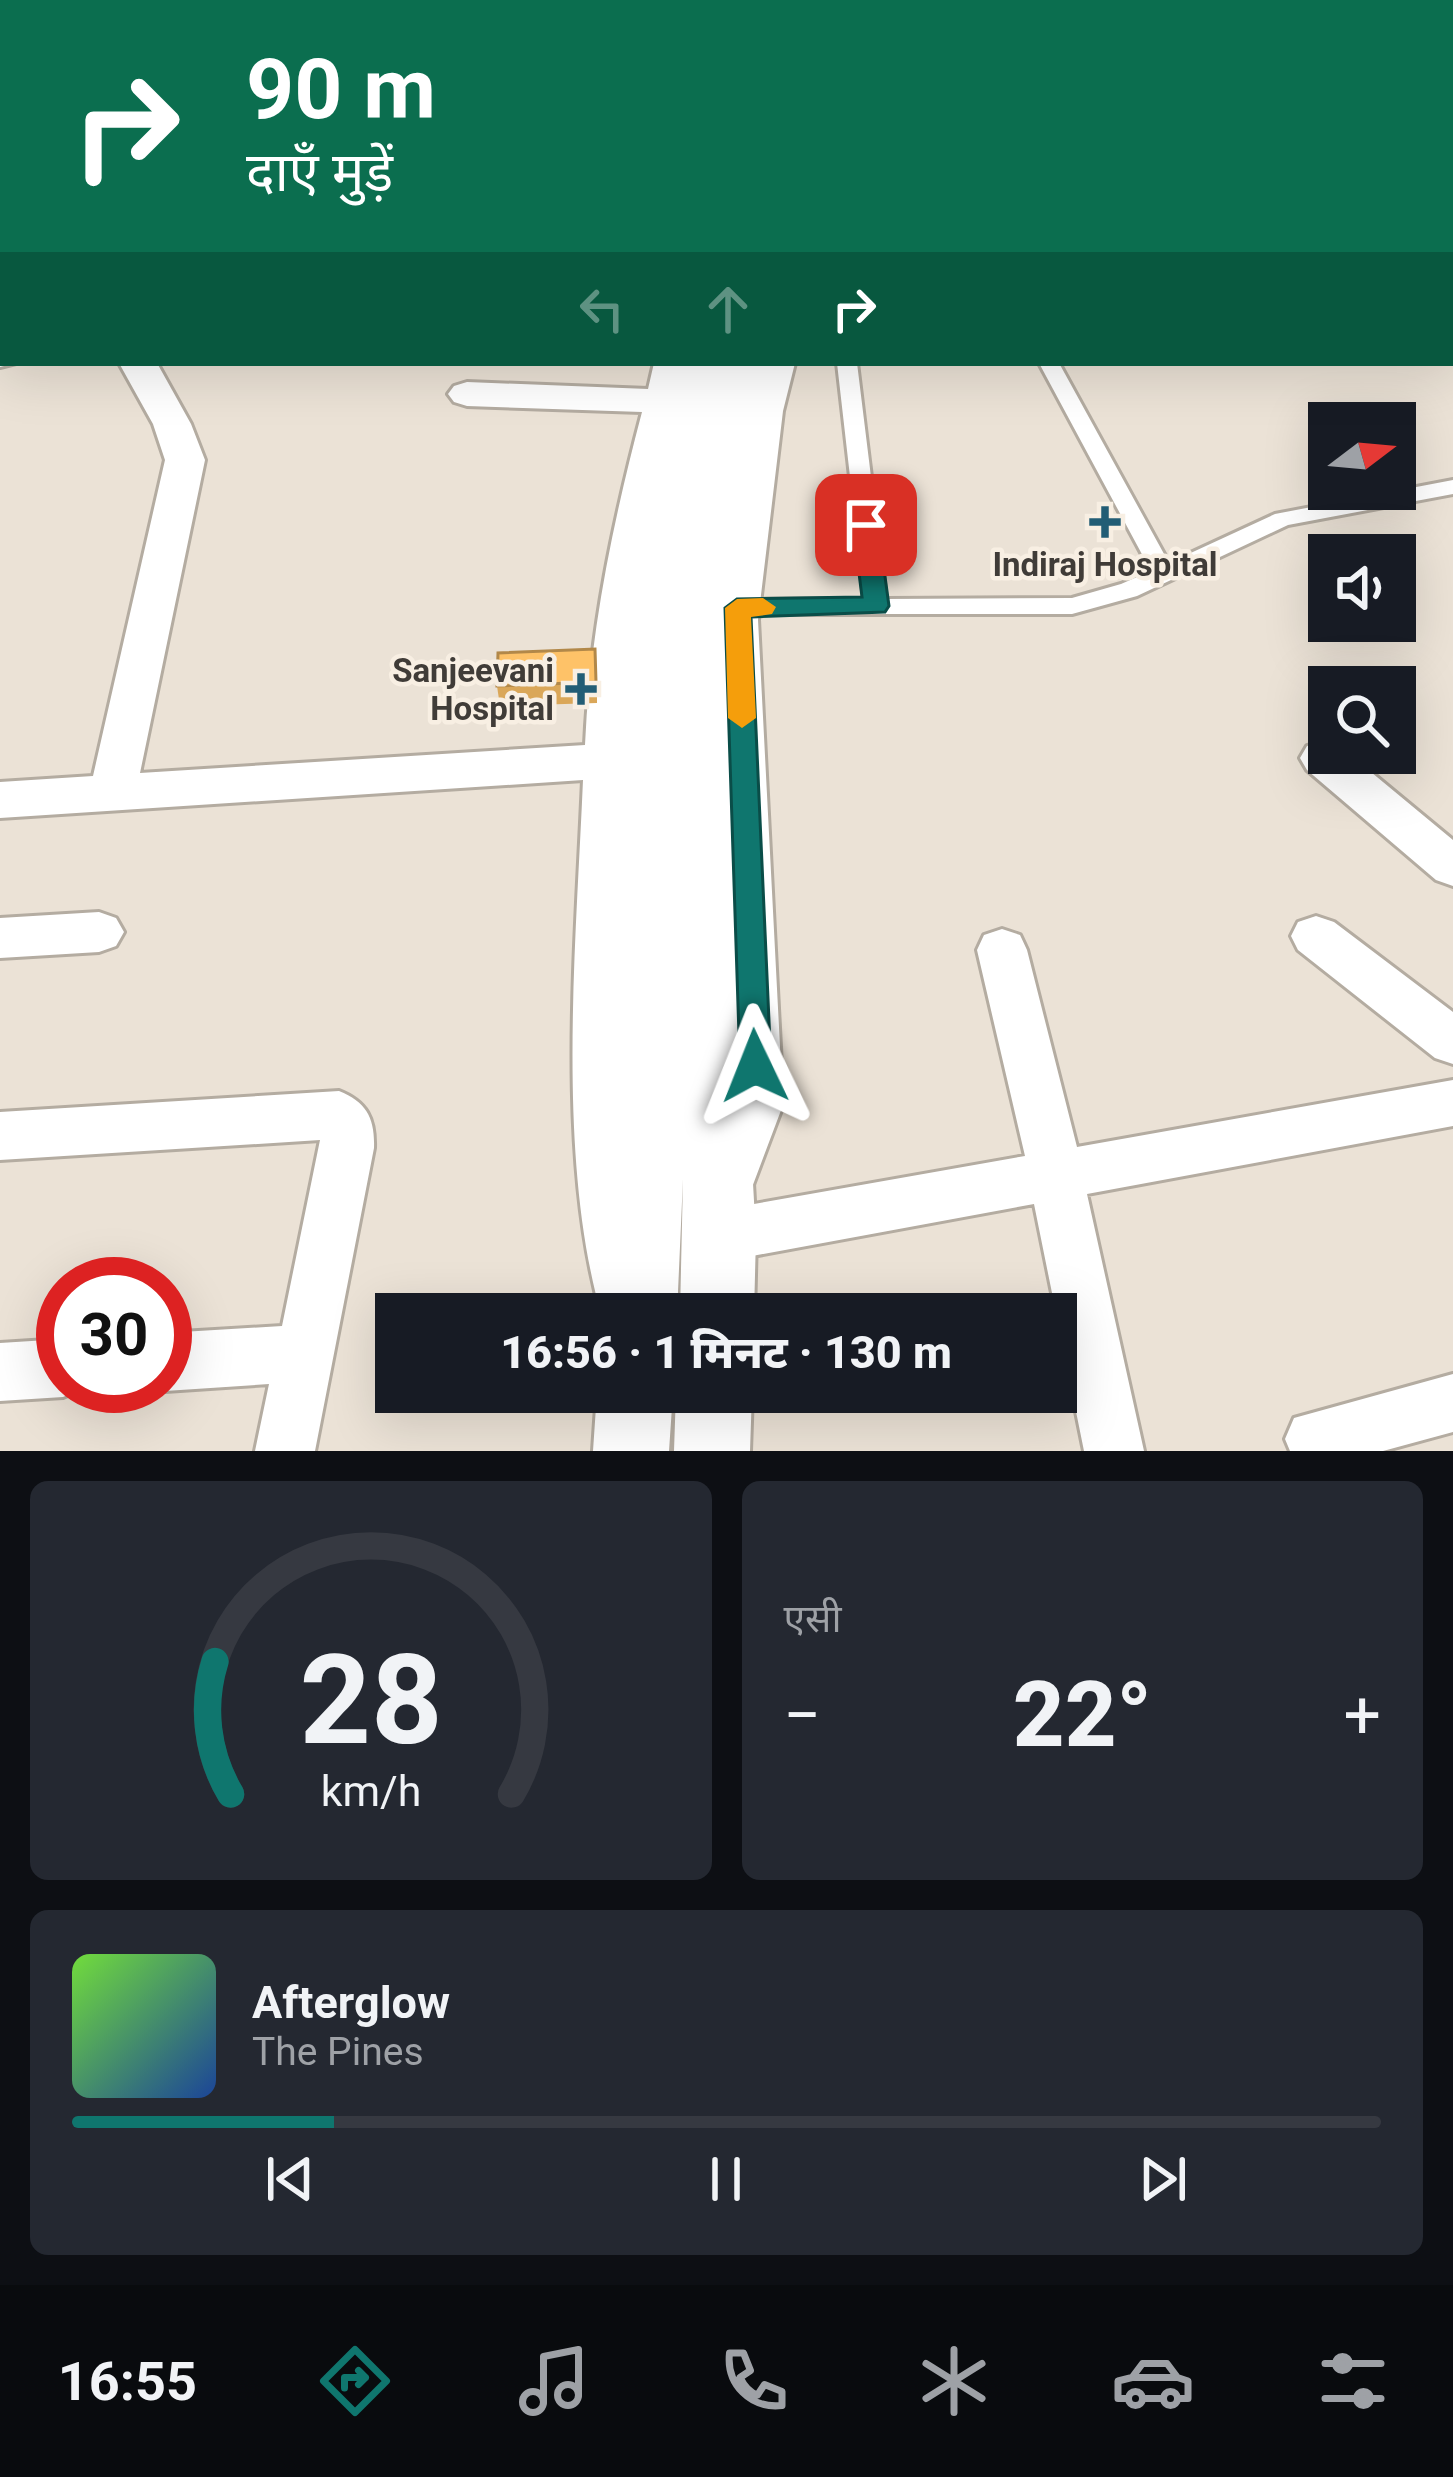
<!DOCTYPE html>
<html lang="hi">
<head>
<meta charset="utf-8">
<style>
	:root { --surface:#171b24; --page:#242831; --text:#f1f3f6; --muted:#9ea1a6; --line:#363941; --accent:#0f766e }
	body { margin:0; font-family:Roboto,"Noto Sans Devanagari",sans-serif; background:var(--page); color:var(--text); height:100vh; display:flex; flex-direction:column; font-size:45px; white-space:nowrap }
	* { box-sizing:border-box; margin:0 }
	p { font-size:39px; color:var(--muted) }
	.icon { flex:none; width:66px; height:66px; fill:none; stroke:currentColor; stroke-width:2; stroke-linecap:round; stroke-linejoin:round }
	.map { position:relative; height:1451px; overflow:hidden }
	.drawer { display:flex; flex-direction:column; gap:30px; padding:30px; background:#0d0f14; flex:1 }
	.drawer>* { flex:none }
	.top-card { position:absolute; left:0px; top:0px; width:1455px; height:366px; box-shadow:0 12px 48px #0002; background:#0b6e4f; color:#fff; overflow:hidden }
	.needle { width:78px; rotate:74deg }
	.fabs { position:absolute; left:1308px; top:402px; display:grid; gap:24px }
	.fabs a { display:grid; place-items:center; width:108px; height:108px; border-radius:0px; background:var(--surface); box-shadow:0 12px 48px #0002; font-size:60px }
	.speed { position:absolute; left:36px; top:1257px; display:flex; gap:24px; font-size:60px; font-weight:700; text-align:center }
	.speed>* { display:grid; place-content:center; width:156px; height:156px; border-radius:50%; background:var(--surface); box-shadow:0 12px 48px #0002; line-height:1 }
	.speed .limit { border:18px solid #d22; background:#fff; color:#111 }
	.pin { position:absolute; display:grid; place-items:center; width:102px; height:102px; color:#fff; margin:-51px; border-radius:24px; box-shadow:0 6px 18px #0006 }
	.me { position:absolute; width:132px; margin:-66px; rotate:358deg; stroke-linejoin:round; filter:drop-shadow(0 0 9px #0008) }
	.turn { display:flex; align-items:center; gap:42px; height:252px; padding:0 48px; font-size:54px }
	.turn .icon { width:156px; height:156px; stroke-width:2.5 }
	.turn b { display:block; font-size:84px; line-height:102px }
	.lanes { display:flex; align-items:center; height:114px; padding:0 48px; background:#0003; justify-content:center; gap:60px; direction:ltr }
	.lanes .off { opacity:.35 }
	.big { font-size:90px; font-weight:800; line-height:1.1 }
	.drawer .tile { flex:1; display:flex; flex-direction:column; justify-content:center; gap:18px; min-width:0; padding:0 42px; border-radius:18px; background:var(--page) }
	.drawer .dial { align-items:center; gap:0 }
	.dial svg { height:312px; overflow:visible; fill:none; stroke:var(--line); stroke-width:7; stroke-linecap:round; text-anchor:middle }
	.dial text { fill:var(--text); stroke:none }
	.song { display:flex; align-items:center; gap:36px }
	.cover { width:144px; height:144px; border-radius:18px; background:linear-gradient(135deg,hsl(100 70% 55%),hsl(220 70% 35%)) }
	.played { height:12px; border-radius:6px; background:linear-gradient(90deg,var(--accent) 20%,var(--line) 20%) }
	.keys { display:flex; justify-content:space-around; direction:ltr }
	.heat { display:flex; justify-content:space-between; align-items:center; font-size:66px; direction:ltr }
	.drawer .tiles { flex:1; display:grid; gap:30px; grid-template-columns:1fr 1fr }
	.tile:last-child { grid-column:span 2 }
	.trip { position:absolute; left:375px; top:1293px; width:702px; height:120px; border-radius:0px; background:var(--surface); box-shadow:0 12px 48px #0002; font-weight:800; line-height:120px; text-align:center }
	.tabs { display:flex; height:192px; justify-content:space-around; align-items:center; background:#090b0e; color:var(--muted) }
	.tabs .icon { width:84px; height:84px }
	.tabs .current { color:var(--accent) }
	.tabs b { font-size:54px; color:var(--text) }
	.map>svg:first-child { display:block }
	.lines { fill:none; stroke-linecap:round; stroke-linejoin:round }
	.service-casing { stroke:#b4aca1; stroke-width:6 }
	.minor-casing { stroke:#b4aca1; stroke-width:6 }
	.tertiary-casing { stroke:#b4aca1; stroke-width:6 }
	.service { fill:#fff; fill-rule:evenodd }
	.minor { fill:#fff; fill-rule:evenodd }
	.tertiary { fill:#fff; fill-rule:evenodd }
	.rail { stroke:#969088; stroke-width:6; stroke-dasharray:18 9; stroke-linecap:butt }
	.wall { fill:#daa759 }
	.building { fill:#fec268; stroke:#b28849; stroke-width:3 }
	.route { fill:#0f766e; stroke:#0a4d48; stroke-width:3 }
	.slow { fill:#f59e0b }
	.poi-dot { fill:#225d75; stroke:#f8efe3; stroke-width:4.5 }
	.labels { text-anchor:middle; dominant-baseline:central; stroke-width:9; stroke-linejoin:round; paint-order:stroke }
	.poi-label { font-size:33px; font-weight:bold; fill:#403c38; stroke:#f8efe3 }
</style>
</head>
<body>
<div class="map">
<svg width="1453" height="1451" viewBox="0 0 1453 1451">
	<rect width="100%" height="100%" fill="#ebe2d6"/>
	<g class="lines">
		<g class="service-casing">
			<path id="service" d="M837,363H857L886,599L1072,598L1121,584L1151,571L1039,363H1059L1169,563L1275,514L1453,480V494L1288,525L1137,596L1072,614H729L726,608L737,600L864,599Z"/>
		</g>
		<g class="minor-casing">
			<path id="minor" d="M12,0H63L10,3Z
				M411,0H462L409,3Z
				M608,0H639L641,3H610Z
				M696,0H726L727,3H697Z
				M1365,0H1396L1398,3H1367Z
				M1452,5H1453V23H1452Z
				M3,50V68L0,69V51Z
				M1452,53H1453V71H1452Z
				M1452,122L1453,123V143L1452,142Z
				M0,219H3V239H0Z
				M0,344L3,363H16L0,367Z
				M119,363H157L191,424L205,460L140,773L585,745C590,631 613,522 642,412L467,406L454,402L448,394L454,386L467,382L648,389L654,363H692L655,515L632,663L626,949L630,1133L642,1259L659,1314H601C556,1154 576,947 583,780L0,818V782L93,776L165,460L153,424Z
				M757,363H795L783,411L758,620L783,1105L748,1198L729,1205L710,1198L702,1180L729,1105L716,620L745,411Z
				M1323,741L1329,743V753H1348L1453,840V886L1436,880L1307,770L1300,758L1307,746Z
				M99,912L116,918L124,932L116,946L99,952L0,958V918Z
				M1316,916L1334,922L1453,1012V1064L1435,1058L1298,950L1291,936L1298,922Z
				M1002,929L1020,935L1027,950L1077,1147L1453,1080V1126L1087,1194L1144,1451H1084L1034,1204L720,1262L700,1254L692,1236L700,1218L720,1210L1025,1156L977,950L984,935Z
				M339,1091C367,1102 375,1119 374,1148L315,1451H255L269,1384L165,1391L154,1386H165V1333L282,1326L320,1140L0,1160V1112Z
				M63,1339V1386L84,1388L63,1397L0,1401V1343Z
				M1453,1374V1432L1383,1451H1290L1285,1439L1294,1418Z"/>
		</g>
		<g class="tertiary-casing">
			<path id="tertiary" d="M681,363H776L752,474L729,762L756,1236L754,1314H680L683,1179L677,1314H603L618,1114L630,640L638,567Z
				M597,1392H673L669,1451H593Z
				M676,1392H752L750,1451H674Z"/>
		</g>
		<use href="#service" class="service"/>
		<use href="#minor" class="minor"/>
		<use href="#tertiary" class="tertiary"/>
		<path class="rail" d="M866,3L874,0
			M901,3L910,0"/>
	</g>
	<path class="wall" d="M597,670V703L500,706L497,686Z"/>
	<path class="building" d="M595,649L596,682L497,686L498,653Z"/>
	<path class="route" d="M866,516L878,525L889,606L885,612L751,617L771,1066L767,1075L755,1079L744,1075L740,1066L725,608L737,599L862,597L853,525Z"/>
	<path class="slow" d="M763,598L776,607L772,614L751,617L756,718L742,728L728,718L725,608L737,599Z"/>
	<g class="poi-dot">
		<path d="M1099 504h12v12h12v12h-12v12h-12v-12h-12v-12h12z"/>
		<path d="M575 671h12v12h12v12h-12v12h-12v-12h-12v-12h12z"/>
	</g>
	<g class="labels">
		<g class="poi-label">
			<text x="1105" y="564">Indiraj Hospital</text>
			<text x="554" y="670" text-anchor="end">Sanjeevani<tspan x="554" dy="38">Hospital</tspan></text>
		</g>
	</g>
</svg>
<div class="fabs">
<a><svg class="needle" viewBox="-14 -14 28 28"><path d="M0-13l5 13h-10z" fill="#e53935"/><path d="M0 13l5-13h-10z" fill="#9ea1a6"/></svg></a>
<a><svg class="icon" aria-label="sound" viewBox="0 0 24 24"><path d="M4 9h4l5-4v14l-5-4H4zM17 9q2 3 0 6"/></svg></a>
<a><svg class="icon" aria-label="search" viewBox="0 0 24 24"><circle cx="10" cy="10" r="6"/><path d="M15 15l6 6"/></svg></a>
</div>
<div class="speed"><div class="limit">30</div></div>
<div class="pin" style="left:866px;top:525px;background:#d93025"><svg class="icon" aria-label="arrive" viewBox="0 0 24 24"><path d="M6 21V4h12l-3 4 3 4H6"/></svg></div>
<svg class="me" style="left:755px;top:1066px" viewBox="-20 -20 40 40"><path d="M0-17L14 15 0 8-14 15z" fill="#0f766e" stroke="#fff" stroke-width="4"/></svg>
<div class="trip">16:56 · 1 मिनट · 130 m</div>
<div class="top-card">
<div class="turn"><svg class="icon" aria-label="right" viewBox="0 0 24 24"><path d="M7 20v-9h11M14 6l5 5-5 5"/></svg><div><b>90 m</b>दाएँ मुड़ें</div></div>
<div class="lanes"><svg class="icon off" aria-label="left" viewBox="0 0 24 24"><path d="M17 20v-9H6M10 6l-5 5 5 5"/></svg><svg class="icon off" aria-label="ahead" viewBox="0 0 24 24"><path d="M12 20V5M6 11l6-6 6 6"/></svg><svg class="icon" aria-label="right" viewBox="0 0 24 24"><path d="M7 20v-9h11M14 6l5 5-5 5"/></svg></div>
</div>
</div>
<section class="drawer">
<div class="tiles">
<div class="tile dial"><svg viewBox="0 0 100 80">
<path d="M14 69A42 42 0 1 1 86 69"/>
<path d="M14 69A42 42 0 0 1 10 35" stroke="#0f766e"/>
<text x="50" y="56" font-size="32" font-weight="700">28</text>
<text x="50" y="72" font-size="11">km/h</text>
</svg></div>
<div class="tile"><p>एसी</p>
<div class="heat"><a>−</a><b class="big">22°</b><a>+</a></div>
</div>
<div class="tile">
<div class="song"><i class="cover"></i><div><b>Afterglow</b><p>The Pines</p></div></div>
<div class="played"></div>
<div class="keys"><svg class="icon" aria-label="previous" viewBox="0 0 24 24"><path d="M18 5L8 12l10 7zM5 5v14"/></svg><svg class="icon" aria-label="pause" viewBox="0 0 24 24"><path d="M8 5v14M16 5v14"/></svg><svg class="icon" aria-label="next" viewBox="0 0 24 24"><path d="M6 5l10 7-10 7zM19 5v14"/></svg></div>
</div>
</div>
</section>
<nav class="tabs">
<b>16:55</b>
<svg class="icon current" aria-label="directions" viewBox="0 0 24 24"><path d="M12 3l9 9-9 9-9-9zM9 14v-3h6M13 9l2 2-2 2"/></svg>
<svg class="icon" aria-label="music" viewBox="0 0 24 24"><path d="M9 18V5l10-2v13"/><circle cx="6" cy="18" r="3"/><circle cx="16" cy="16" r="3"/></svg>
<svg class="icon" aria-label="phone" viewBox="0 0 24 24"><path d="M5 4h4l2 5-3 2q2 4 5 5l2-3 5 2v4C11 20 4 13 5 4z"/></svg>
<svg class="icon" aria-label="climate" viewBox="0 0 24 24"><path d="M12 3v18M4 7l16 10M4 17L20 7"/></svg>
<svg class="icon" aria-label="car" viewBox="0 0 24 24"><path d="M5 17H2v-5l4-1 3-4h7l3 4 3 1v5h-3M9 17h6M6 11h13"/><circle cx="7" cy="17" r="2"/><circle cx="17" cy="17" r="2"/></svg>
<svg class="icon" aria-label="filters" viewBox="0 0 24 24"><path d="M4 7h16M4 17h16"/><circle cx="9" cy="7" r="2"/><circle cx="15" cy="17" r="2"/></svg>
</nav>
</body>
</html>
